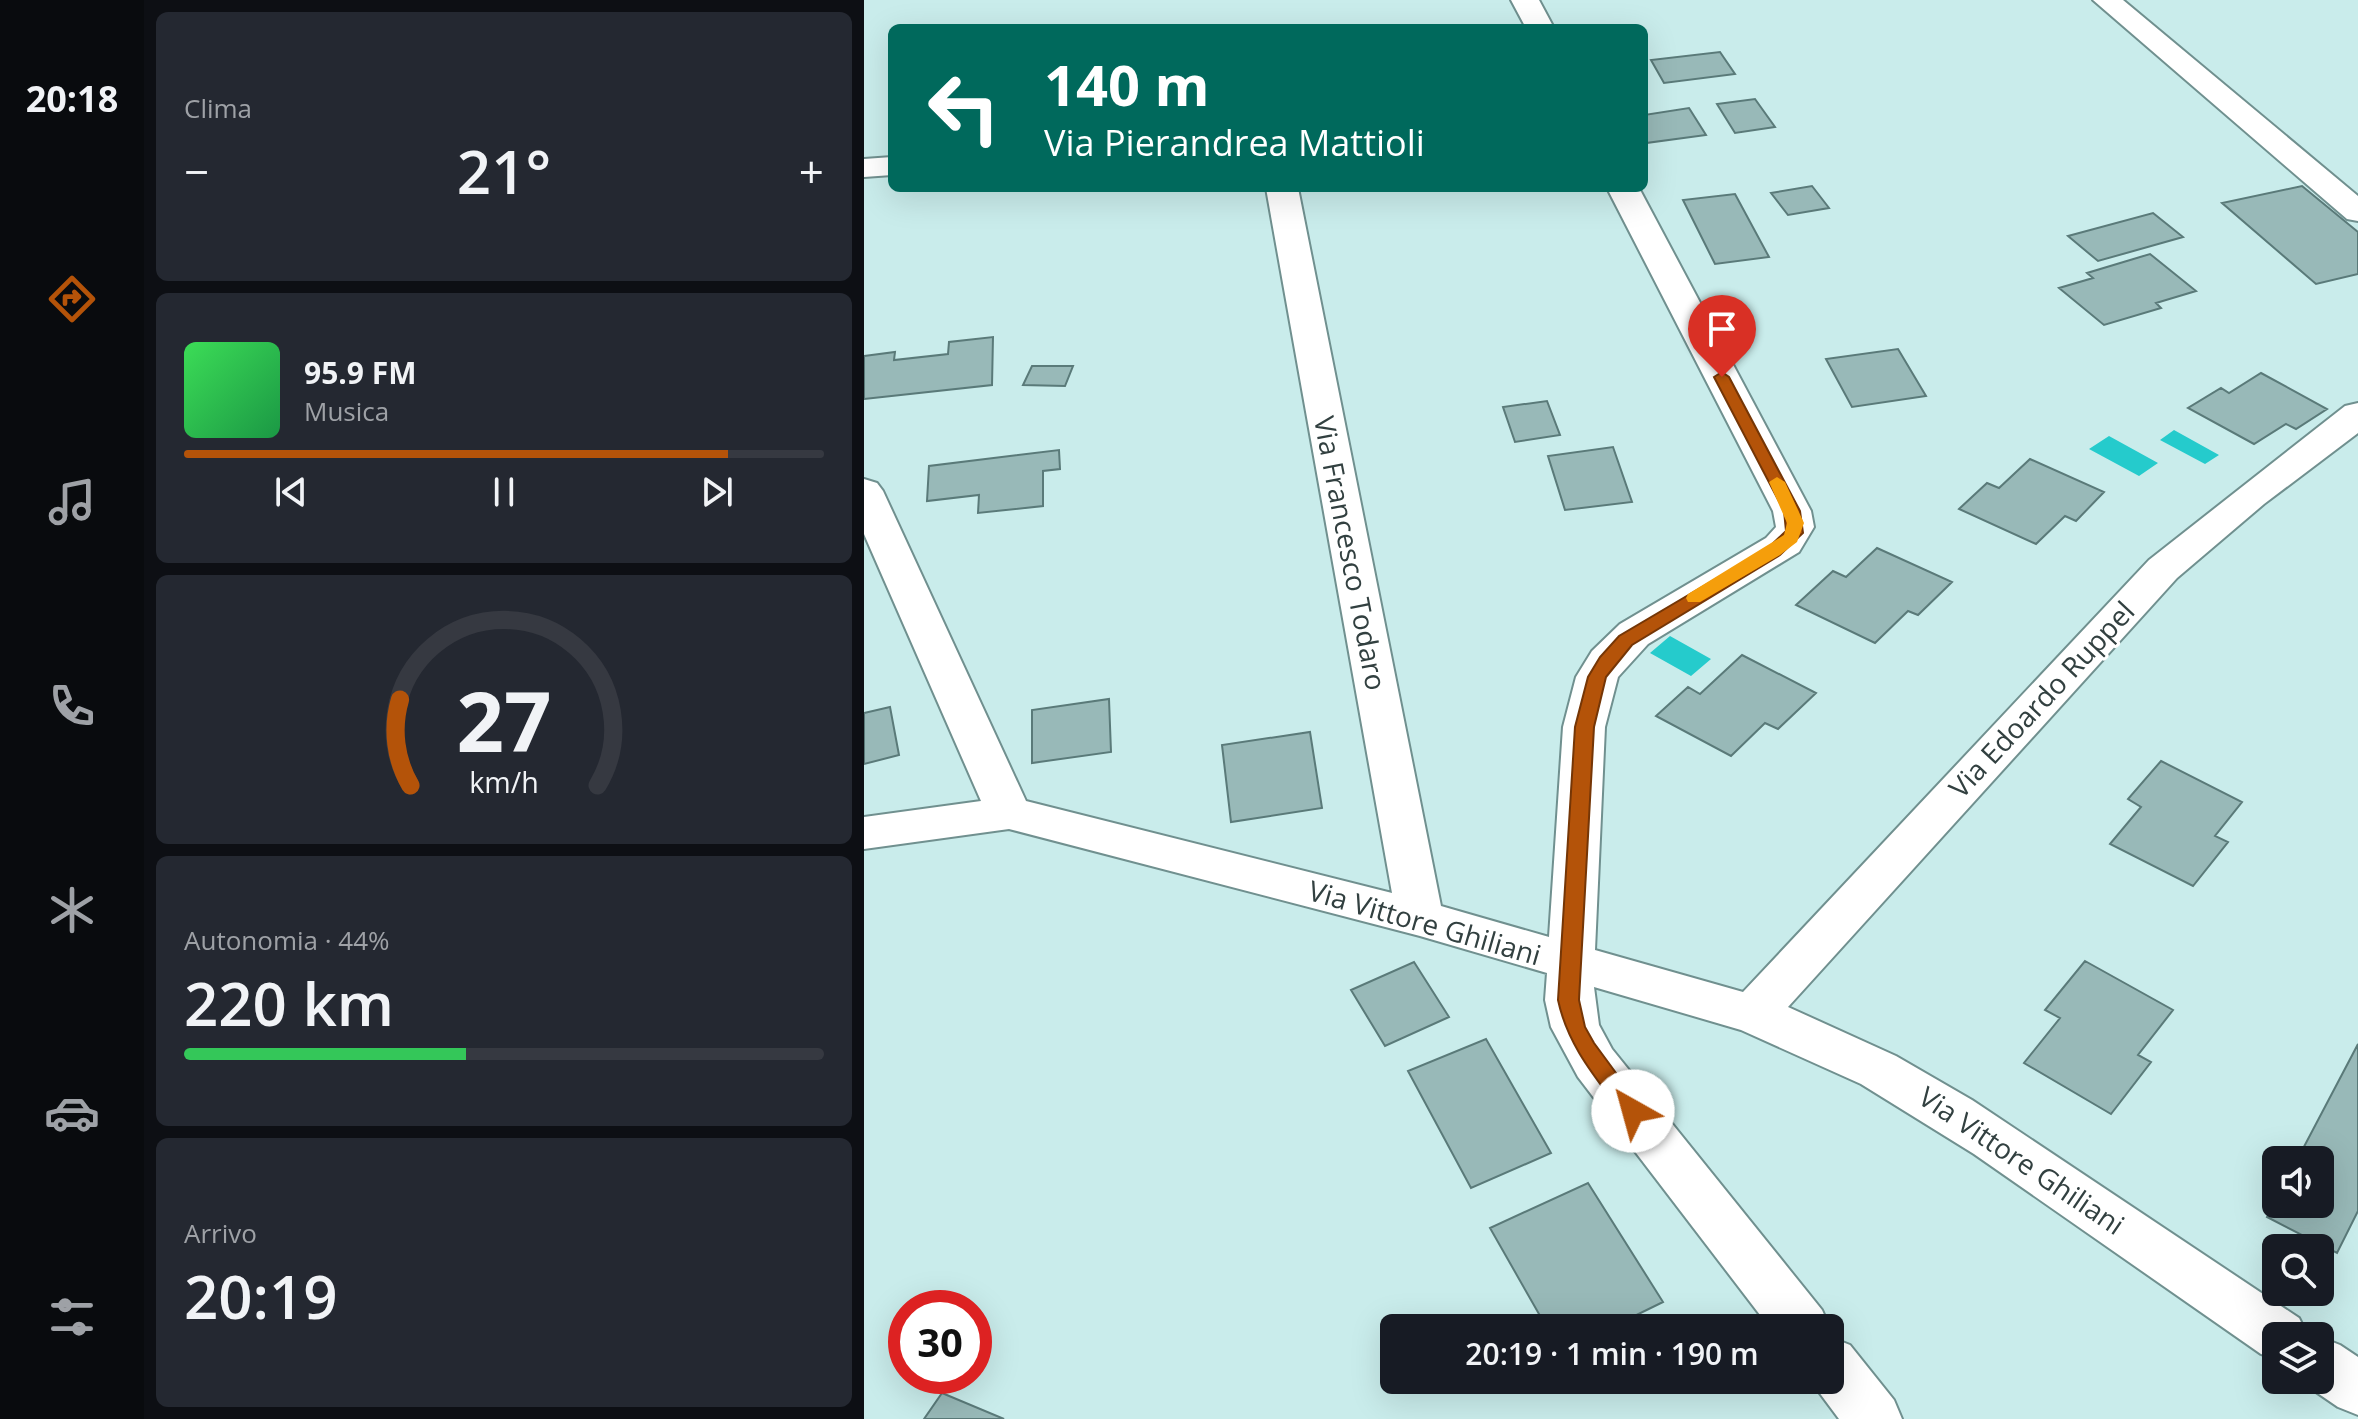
<!DOCTYPE html>
<html lang="it">
<head>
<meta charset="utf-8">
<style>
	:root { --surface:#171b24; --page:#242831; --text:#f1f3f6; --muted:#9ea1a6; --line:#363941; --accent:#b45309 }
	body { margin:0; font-family:"Open Sans",sans-serif; background:var(--page); color:var(--text); height:100vh; display:flex; flex-direction:column; font-size:30px; white-space:nowrap }
	* { box-sizing:border-box; margin:0 }
	p { font-size:26px; color:var(--muted) }
	.icon { flex:none; width:44px; height:44px; fill:none; stroke:currentColor; stroke-width:2; stroke-linecap:round; stroke-linejoin:round }
	.map { position:relative; flex:1; overflow:hidden }
	.details { display:flex; flex-direction:column; gap:12px; padding:12px; background:#0d0f14; width:720px }
	.details>* { flex:none }
	.top-card { position:absolute; left:24px; top:24px; width:760px; height:168px; border-radius:12px; box-shadow:0 8px 32px #0002; background:#00695c; color:#fff; overflow:hidden }
	.tools { position:absolute; left:1398px; top:1146px; display:grid; gap:16px }
	.tools a { display:grid; place-items:center; width:72px; height:72px; border-radius:12px; background:var(--surface); box-shadow:0 8px 32px #0002; font-size:40px }
	.speed { position:absolute; left:24px; top:1290px; display:flex; gap:16px; font-size:40px; font-weight:700; text-align:center }
	.speed>* { display:grid; place-content:center; width:104px; height:104px; border-radius:50%; background:var(--surface); box-shadow:0 8px 32px #0002; line-height:1 }
	.speed .limit { border:12px solid #d22; background:#fff; color:#111 }
	.pin { position:absolute; display:grid; place-items:center; width:68px; height:68px; color:#fff; margin:-82px -34px; border-radius:50% 50% 50% 0; rotate:-45deg; box-shadow:0 0 8px #0007 }
	.pin .icon { rotate:45deg }
	.me { position:absolute; width:88px; margin:-44px; rotate:322deg; stroke-linejoin:round; filter:drop-shadow(0 0 6px #0008) }
	.turn { display:flex; align-items:center; gap:28px; height:168px; padding:0 24px; font-size:36px }
	.turn .icon { width:104px; height:104px; stroke-width:2.5 }
	.turn b { display:block; font-size:56px; line-height:68px }
	.big { font-size:60px; font-weight:600; line-height:1.1 }
	.details .card { flex:1; display:flex; flex-direction:column; justify-content:center; gap:12px; min-width:0; padding:0 28px; border-radius:12px; background:var(--page) }
	.details .dial { align-items:center; gap:0 }
	.dial svg { height:208px; overflow:visible; fill:none; stroke:var(--line); stroke-width:7; stroke-linecap:round; text-anchor:middle }
	.dial text { fill:var(--text); stroke:none }
	.song { display:flex; align-items:center; gap:24px }
	.cover { width:96px; height:96px; border-radius:12px; background:linear-gradient(135deg,hsl(130 70% 55%),hsl(140 70% 35%)) }
	.played { height:8px; border-radius:4px; background:linear-gradient(90deg,var(--accent) 85%,var(--line) 85%) }
	.keys { display:flex; justify-content:space-around; direction:ltr }
	.heat { display:flex; justify-content:space-between; align-items:center; font-size:44px; direction:ltr }
	.charge { height:12px; border-radius:6px; background:linear-gradient(90deg,#34c759 44%,var(--line) 0) }
	.trip { position:absolute; left:516px; top:1314px; width:464px; height:80px; border-radius:12px; background:var(--surface); box-shadow:0 8px 32px #0002; font-weight:600; line-height:80px; text-align:center }
	main { display:flex; flex:1; min-height:0 }
	.dock { display:flex; flex-direction:column; width:144px; justify-content:space-around; align-items:center; background:#090b0e; color:var(--muted) }
	.dock .icon { width:56px; height:56px }
	.dock .selected { color:var(--accent) }
	.dock b { font-size:36px; color:var(--text) }
	.map>svg:first-child { display:block }
	.water { fill:#25cbcc }
	.building { fill:#98b9b8; stroke:#5a7a79; stroke-width:2 }
	.lines { fill:none; stroke-linecap:round; stroke-linejoin:round }
	.minor-casing { stroke:#70908f; stroke-width:4 }
	.minor { fill:#fff; fill-rule:evenodd }
	.route { fill:#b45309; stroke:#753606; stroke-width:2 }
	.slow { fill:#f59e0b }
	.labels { text-anchor:middle; dominant-baseline:central; stroke-width:6; stroke-linejoin:round; paint-order:stroke }
	.street-label { font-size:28px; fill:#324040; stroke:#fff }
</style>
</head>
<body>
<main>
<nav class="dock">
<b>20:18</b>
<svg class="icon selected" aria-label="directions" viewBox="0 0 24 24"><path d="M12 3l9 9-9 9-9-9zM9 14v-3h6M13 9l2 2-2 2"/></svg>
<svg class="icon" aria-label="music" viewBox="0 0 24 24"><path d="M9 18V5l10-2v13"/><circle cx="6" cy="18" r="3"/><circle cx="16" cy="16" r="3"/></svg>
<svg class="icon" aria-label="phone" viewBox="0 0 24 24"><path d="M5 4h4l2 5-3 2q2 4 5 5l2-3 5 2v4C11 20 4 13 5 4z"/></svg>
<svg class="icon" aria-label="climate" viewBox="0 0 24 24"><path d="M12 3v18M4 7l16 10M4 17L20 7"/></svg>
<svg class="icon" aria-label="car" viewBox="0 0 24 24"><path d="M5 17H2v-5l4-1 3-4h7l3 4 3 1v5h-3M9 17h6M6 11h13"/><circle cx="7" cy="17" r="2"/><circle cx="17" cy="17" r="2"/></svg>
<svg class="icon" aria-label="filters" viewBox="0 0 24 24"><path d="M4 7h16M4 17h16"/><circle cx="9" cy="7" r="2"/><circle cx="15" cy="17" r="2"/></svg>
</nav>
<section class="details">
<div class="card"><p>Clima</p>
<div class="heat"><a>−</a><b class="big">21°</b><a>+</a></div>
</div>
<div class="card">
<div class="song"><i class="cover"></i><div><b>95.9 FM</b><p>Musica</p></div></div>
<div class="played"></div>
<div class="keys"><svg class="icon" aria-label="previous" viewBox="0 0 24 24"><path d="M18 5L8 12l10 7zM5 5v14"/></svg><svg class="icon" aria-label="pause" viewBox="0 0 24 24"><path d="M8 5v14M16 5v14"/></svg><svg class="icon" aria-label="next" viewBox="0 0 24 24"><path d="M6 5l10 7-10 7zM19 5v14"/></svg></div>
</div>
<div class="card dial"><svg viewBox="0 0 100 80">
<path d="M14 69A42 42 0 1 1 86 69"/>
<path d="M14 69A42 42 0 0 1 10 36" stroke="#b45309"/>
<text x="50" y="56" font-size="32" font-weight="700">27</text>
<text x="50" y="72" font-size="11">km/h</text>
</svg></div>
<div class="card"><p>Autonomia · 44%</p><b class="big">220 km</b><div class="charge"></div></div>
<div class="card"><p>Arrivo</p><b class="big">20:19</b></div>
</section>
<div class="map">
<svg width="1494" height="1419" viewBox="0 0 1494 1419">
	<rect width="100%" height="100%" fill="#c9eceb"/>
	<path class="water" d="M1310,430L1355,455L1341,464L1296,440Z
		M1245,436L1294,463L1275,476L1225,449Z
		M806,636L847,659L827,676L786,653Z"/>
	<path class="building" d="M856,52L871,74L800,83L787,60Z
		M891,99L911,127L871,133L853,104Z
		M825,108L842,135L782,143L780,115Z
		M948,186L965,208L924,215L907,193Z
		M1438,186L1494,232V274L1452,284L1358,203Z
		M871,194L905,257L851,264L819,200Z
		M1289,213L1319,237L1234,261L1204,236Z
		M1286,254L1332,291L1292,303L1297,308L1240,325L1195,288L1229,278L1223,273Z
		M129,337L128,385L0,399V356L31,352L30,360L84,354L85,342Z
		M1034,349L1062,396L988,407L962,359Z
		M168,366H209L201,386L159,385Z
		M1397,373L1463,409L1432,429L1422,424L1390,444L1324,408L1357,388L1365,393Z
		M683,401L696,435L651,442L639,407Z
		M749,447L768,502L701,510L684,456Z
		M195,450L196,469L179,471V506L114,513L115,495L63,501L65,466Z
		M1166,459L1240,492L1212,521L1201,516L1172,544L1095,509L1123,483L1135,488Z
		M1013,548L1088,582L1054,615L1044,611L1011,643L932,605L969,571L982,577Z
		M878,655L952,693L914,729L901,723L867,756L792,716L824,687L836,694Z
		M245,699L247,752L168,763V710Z
		M26,707L35,755L0,764V713Z
		M446,732L458,808L367,822L358,745Z
		M1297,761L1378,802L1351,836L1364,842L1329,886L1246,844L1277,807L1264,799Z
		M1221,961L1309,1010L1274,1055L1287,1062L1247,1114L1160,1063L1196,1018L1181,1010Z
		M550,962L585,1017L521,1046L487,990Z
		M622,1039L687,1153L607,1188L544,1071Z
		M1494,1044V1211L1473,1253L1403,1217L1412,1199V1204H1456V1160H1433Z
		M724,1183L799,1302L746,1328H683L626,1228Z
		M78,1393L140,1419H60Z"/>
	<g class="lines">
		<g class="minor-casing">
			<path id="minor" d="M647,0H675L690,28H662Z
				M1229,0H1259L1494,196V221L1483,219Z
				M28,157V175L0,177V159Z
				M402,188H434L577,906L685,937L699,727L712,677L728,651L756,624L902,538L912,527L909,511L743,188H775L947,511L950,527L935,552L784,644L754,677L741,727L731,950L879,992L1285,560L1481,406L1494,403V433L1400,504L1313,578L924,1007L1032,1056L1108,1100L1435,1318L1444,1336H1412V1360L1397,1354L1110,1154L997,1084L877,1030L730,987L735,1025L748,1049L958,1310L966,1328H906L714,1077L687,1027L681,1000L683,973L556,936L145,829L0,849V817L117,801L0,534V479L13,483L19,491L162,801L528,893Z
				M966,1337L986,1345L1030,1400L1038,1419H975L946,1380H966Z
				M1456,1337L1476,1345L1494,1357V1415L1474,1407L1436,1381L1456,1380Z"/>
		</g>
		<use href="#minor" class="minor"/>
	</g>
	<path class="route" d="M858,372L865,377L936,511L939,533L916,555L768,645L742,677L730,727L715,1000L721,1027L730,1043L780,1111L777,1117L769,1120L761,1117C733,1079 704,1047 694,1000L711,727L724,677L736,657L755,636L904,548L922,531L920,511L850,377Z"/>
	<path class="slow" d="M913,477L921,482L940,523L933,542L916,555L836,602H824L822,598L824,594L920,535L923,523L905,482Z"/>
	<g class="labels">
		<g class="street-label">
			<text transform="translate(487 553) rotate(79)">Via Francesco Todaro</text>
			<text transform="translate(1177 699) rotate(-47)">Via Edoardo Ruppel</text>
			<text transform="translate(561 922) rotate(16)">Via Vittore Ghiliani</text>
			<text transform="translate(1158 1160) rotate(34)">Via Vittore Ghiliani</text>
		</g>
	</g>
</svg>
<div class="tools">
<a><svg class="icon" aria-label="sound" viewBox="0 0 24 24"><path d="M4 9h4l5-4v14l-5-4H4zM17 9q2 3 0 6"/></svg></a>
<a><svg class="icon" aria-label="search" viewBox="0 0 24 24"><circle cx="10" cy="10" r="6"/><path d="M15 15l6 6"/></svg></a>
<a><svg class="icon" aria-label="layers" viewBox="0 0 24 24"><path d="M12 4l9 5-9 5-9-5zM3 14l9 5 9-5"/></svg></a>
</div>
<div class="speed"><div class="limit">30</div></div>
<div class="pin" style="left:858px;top:377px;background:#d93025"><svg class="icon" aria-label="arrive" viewBox="0 0 24 24"><path d="M6 21V4h12l-3 4 3 4H6"/></svg></div>
<svg class="me" style="left:769px;top:1111px" viewBox="-20 -20 40 40"><circle r="19" fill="#fff"/><path d="M0-13L10 11 0 6-10 11z" fill="#b45309"/></svg>
<div class="trip">20:19 · 1 min · 190 m</div>
<div class="top-card">
<div class="turn"><svg class="icon" aria-label="left" viewBox="0 0 24 24"><path d="M17 20v-9H6M10 6l-5 5 5 5"/></svg><div><b>140 m</b>Via Pierandrea Mattioli</div></div>
</div>
</div>
</main>
</body>
</html>
